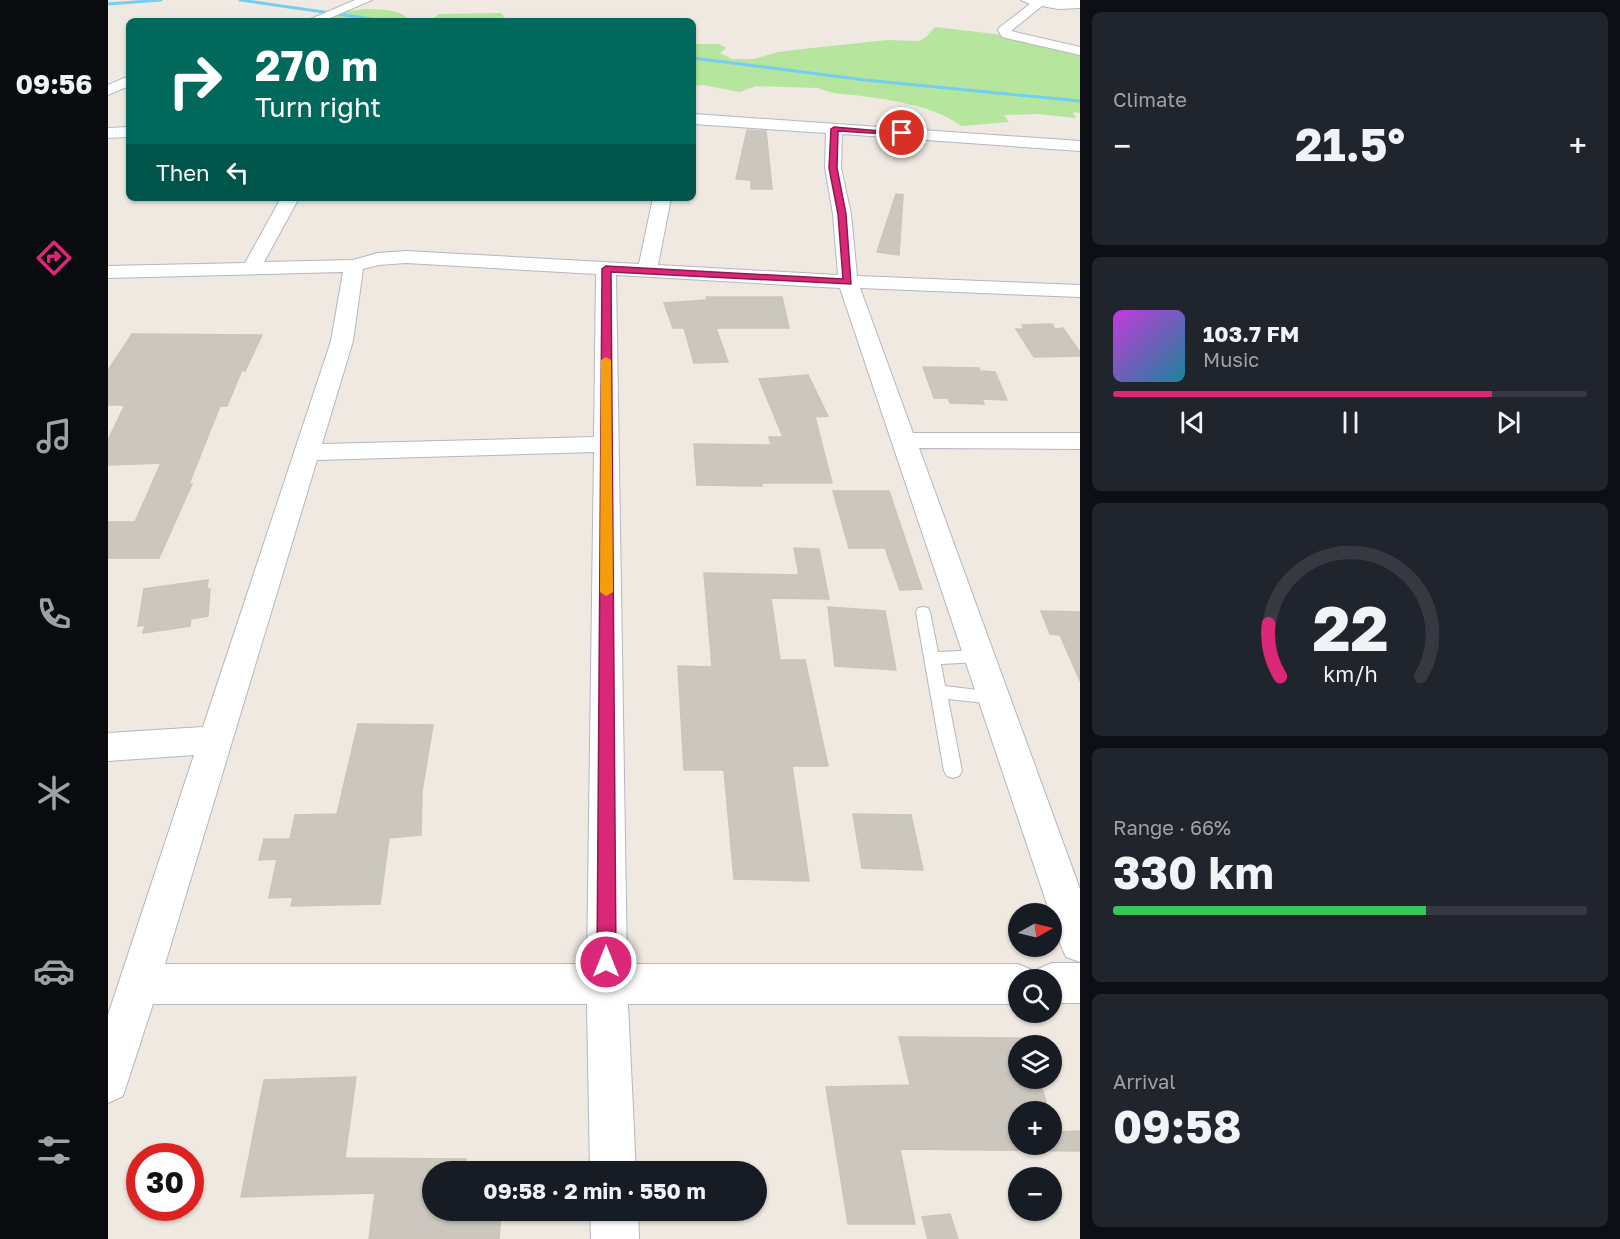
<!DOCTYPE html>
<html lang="en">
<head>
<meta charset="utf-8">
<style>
	:root { --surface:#171b24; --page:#20242c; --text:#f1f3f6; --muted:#9ea1a6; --line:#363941; --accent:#db2777 }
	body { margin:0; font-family:"Golos Text",sans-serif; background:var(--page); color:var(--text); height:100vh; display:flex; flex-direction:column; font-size:22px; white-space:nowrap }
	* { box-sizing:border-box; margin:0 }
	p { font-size:20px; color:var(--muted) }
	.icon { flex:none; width:33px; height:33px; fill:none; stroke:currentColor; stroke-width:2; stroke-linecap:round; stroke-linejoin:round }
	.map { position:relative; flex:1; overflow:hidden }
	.drawer { display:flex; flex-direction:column; gap:12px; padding:12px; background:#0d0f14; width:540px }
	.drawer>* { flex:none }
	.guide { position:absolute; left:18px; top:18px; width:570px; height:183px; border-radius:9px; box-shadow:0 2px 4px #0004; background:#00695c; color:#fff; overflow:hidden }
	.needle { width:39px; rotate:82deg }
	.buttons { position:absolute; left:900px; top:903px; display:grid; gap:12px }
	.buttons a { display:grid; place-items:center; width:54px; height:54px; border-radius:50%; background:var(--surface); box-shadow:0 2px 4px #0004; font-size:30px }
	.speed { position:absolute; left:18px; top:1143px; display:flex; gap:12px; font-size:30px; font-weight:700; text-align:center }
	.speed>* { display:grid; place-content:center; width:78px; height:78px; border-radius:50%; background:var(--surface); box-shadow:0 2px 4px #0004; line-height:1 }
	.speed .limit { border:9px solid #d22; background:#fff; color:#111 }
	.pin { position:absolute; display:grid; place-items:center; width:51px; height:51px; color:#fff; margin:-26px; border:3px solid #fff; border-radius:50%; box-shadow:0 2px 6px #0007 }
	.me { position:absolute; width:66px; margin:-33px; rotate:0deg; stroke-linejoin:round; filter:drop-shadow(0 0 4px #0008) }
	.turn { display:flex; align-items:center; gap:21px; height:126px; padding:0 30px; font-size:27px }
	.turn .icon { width:78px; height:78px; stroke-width:2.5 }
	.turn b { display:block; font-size:42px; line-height:51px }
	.then { display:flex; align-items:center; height:57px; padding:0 30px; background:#0003; gap:12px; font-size:22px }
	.big { font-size:45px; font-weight:700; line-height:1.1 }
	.drawer .card { flex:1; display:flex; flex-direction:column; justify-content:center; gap:9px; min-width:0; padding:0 21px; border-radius:9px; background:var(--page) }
	.drawer .dial { align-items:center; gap:0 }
	.dial svg { height:156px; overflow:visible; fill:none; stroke:var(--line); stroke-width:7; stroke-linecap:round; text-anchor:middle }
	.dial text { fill:var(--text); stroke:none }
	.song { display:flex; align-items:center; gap:18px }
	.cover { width:72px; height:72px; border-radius:9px; background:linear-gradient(135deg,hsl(290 70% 55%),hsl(190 70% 35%)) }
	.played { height:6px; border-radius:3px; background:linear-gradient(90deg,var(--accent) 80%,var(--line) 80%) }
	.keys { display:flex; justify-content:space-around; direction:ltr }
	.heat { display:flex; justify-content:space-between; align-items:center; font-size:33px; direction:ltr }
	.charge { height:9px; border-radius:4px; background:linear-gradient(90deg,#34c759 66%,var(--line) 0) }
	.trip { position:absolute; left:314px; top:1161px; width:345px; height:60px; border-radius:30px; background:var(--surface); box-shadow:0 2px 4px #0004; font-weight:700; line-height:60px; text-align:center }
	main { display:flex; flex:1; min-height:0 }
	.tabs { display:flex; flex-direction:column; width:108px; justify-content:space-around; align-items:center; background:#090b0e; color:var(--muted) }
	.tabs .icon { width:42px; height:42px }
	.tabs .active { color:var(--accent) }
	.tabs b { font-size:27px; color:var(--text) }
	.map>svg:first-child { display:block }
	.green { fill:#b6e59e }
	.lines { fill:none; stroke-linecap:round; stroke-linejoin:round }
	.stream { stroke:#75cff0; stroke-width:3 }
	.building { fill:#cbc7bf; stroke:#cbc5ba; stroke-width:1.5 }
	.lane-casing { stroke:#b4b7c1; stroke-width:2 }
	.street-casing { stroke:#b4b7c1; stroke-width:2 }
	.lane { fill:#fff; fill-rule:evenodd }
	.street { fill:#fff; fill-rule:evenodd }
	.route { fill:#db2777; stroke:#8e194d; stroke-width:1.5 }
	.slow { fill:#f59e0b }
</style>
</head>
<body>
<main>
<nav class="tabs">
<b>09:56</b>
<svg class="icon active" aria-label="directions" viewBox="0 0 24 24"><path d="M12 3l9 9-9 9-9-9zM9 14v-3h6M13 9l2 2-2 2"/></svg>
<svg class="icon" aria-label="music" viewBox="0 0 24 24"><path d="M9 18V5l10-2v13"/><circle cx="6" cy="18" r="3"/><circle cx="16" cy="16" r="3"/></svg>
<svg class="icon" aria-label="phone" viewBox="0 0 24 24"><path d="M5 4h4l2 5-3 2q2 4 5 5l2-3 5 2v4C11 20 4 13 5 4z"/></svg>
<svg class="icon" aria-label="climate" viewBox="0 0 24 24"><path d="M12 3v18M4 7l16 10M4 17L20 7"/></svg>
<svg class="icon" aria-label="car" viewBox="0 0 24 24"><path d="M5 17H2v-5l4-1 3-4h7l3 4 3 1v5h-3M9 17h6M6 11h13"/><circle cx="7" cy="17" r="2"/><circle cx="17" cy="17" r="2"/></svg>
<svg class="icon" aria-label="filters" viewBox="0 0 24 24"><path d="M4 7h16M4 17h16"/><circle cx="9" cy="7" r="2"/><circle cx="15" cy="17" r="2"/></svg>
</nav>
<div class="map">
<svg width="972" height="1239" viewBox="0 0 972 1239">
	<rect width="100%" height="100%" fill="#efe9e1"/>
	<path class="green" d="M257,9C274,10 289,8 302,20H323L331,14L393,13L398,20L457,18L483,21H217L229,16L233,12Z
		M827,27L895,35L972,53V113L965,112L968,118L930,114L896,115L901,122L853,126C830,108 790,101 761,97C744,94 725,95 710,88L648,86L632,92L595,85L585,86V44H611L618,48L612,53L624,59H646L670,52L704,48L779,40L811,41L818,37Z"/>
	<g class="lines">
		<path class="stream" d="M132,0L278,21
			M0,4L53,0
			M585,58L757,80L972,101"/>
	</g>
	<path class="building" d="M639,130L658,131L664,189H643V180L628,179Z
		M788,194L795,195L791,255L769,252Z
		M598,297H674L681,328H608L620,362L586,363L576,328H565L556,303L599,300Z
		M944,324L947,329L955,328L972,352V356L926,357L908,329H916L914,325Z
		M24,334L154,335L137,371L134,370L119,406H112L81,484H84L51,558H0V522H27L53,463L0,465V440L17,405H0V370Z
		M815,367L871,368L872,371L887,372L899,400L874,399L876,404L842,403L840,398H826Z
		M700,375L720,416L707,417L724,483H653L654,486L589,485L586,444L663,445L661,437H675L651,379Z
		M725,491H781L814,589L792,590L777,548H741Z
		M686,548L711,549L721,599L663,598L672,660H697L720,766H684L701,881L626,879L616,770H576L570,666L604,667L596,573L691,575Z
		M100,580L99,589H102L100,616L83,619L82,626L35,633L37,625L30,626L36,589Z
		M720,607L777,611L788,670L727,666Z
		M933,611L972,612V681L952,635L942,634Z
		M250,724L325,725L314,791L313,835L281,838L272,904L183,906L185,897L161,898L169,859L151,860L156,839H182L187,815L229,814Z
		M745,814L803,815L815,870L754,868Z
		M791,1037L919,1038L922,1046H910V1078H931L941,1112H910V1144H944V1120L947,1132L972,1131V1151L792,1149L807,1224H740L718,1087L802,1085Z
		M248,1077L237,1158L358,1159L356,1172H324V1210H393L391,1239H261L267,1193L133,1197L156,1080Z
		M842,1214L850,1239H820L814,1217Z"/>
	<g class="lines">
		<g class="lane-casing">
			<path id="lane" d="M815,607L820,608L822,612L830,652L872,650L877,652L880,656L877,660L872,662L833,664L837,686L886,692L892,693L894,698L892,703L886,704L840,699L854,771L851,776L845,778L839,776L836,771L808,612L810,608Z"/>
		</g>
		<g class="street-casing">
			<path id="street" d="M247,0H264L215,21H198Z
				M913,0H972V8L950,9L934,6L903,31L972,47V55L894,37L890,30L892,27L922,4Z
				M21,76V86L0,95V85Z
				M585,114L972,141V151L734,134L733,168L743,214L749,276L972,285V297L752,288L805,433H972V449L811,448L972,889V962L958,957L952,943L732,288L508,275L519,964H910L924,970L927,975L930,969L944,963H972V1003H944V980H910V1004H520L528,1172H482L479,1004H45L15,1096L0,1103V1015L86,755L0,761V733L95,727L223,341L235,272L0,278V266L137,263L173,198H191L156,262L245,260L270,253L298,251L531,264L545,198H563L550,265L730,275L725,214L717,168L718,133L585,124ZM298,263L488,274L486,437L214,444L245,341L255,269L271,265ZM486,452L479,964H57L209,460Z
				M21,127V137L0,138V128Z
				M482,1210H530L531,1239H483Z"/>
		</g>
		<use href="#lane" class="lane"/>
		<use href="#street" class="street"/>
	</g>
	<path class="route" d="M726,127L797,133L794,135L730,131L729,168L738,214L743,284L503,272L508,962L505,969L498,971L492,969L489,962L494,269L498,266L735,279L730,214L721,168L723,129Z"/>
	<path class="slow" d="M498,357L503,360L505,592L498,596L492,592L493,360Z"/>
</svg>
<div class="buttons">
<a><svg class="needle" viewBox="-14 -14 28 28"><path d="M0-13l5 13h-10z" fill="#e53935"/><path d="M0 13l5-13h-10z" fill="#9ea1a6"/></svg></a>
<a><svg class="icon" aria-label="search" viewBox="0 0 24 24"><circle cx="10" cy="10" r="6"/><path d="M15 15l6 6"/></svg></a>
<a><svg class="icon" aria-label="layers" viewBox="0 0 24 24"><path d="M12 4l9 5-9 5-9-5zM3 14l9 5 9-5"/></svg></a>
<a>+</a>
<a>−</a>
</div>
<div class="speed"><div class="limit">30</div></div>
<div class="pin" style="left:794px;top:133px;background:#d93025"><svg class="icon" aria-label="arrive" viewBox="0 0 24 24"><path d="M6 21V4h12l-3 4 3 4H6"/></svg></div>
<svg class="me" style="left:498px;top:962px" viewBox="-20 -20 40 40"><circle r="17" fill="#db2777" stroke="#fff" stroke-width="3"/><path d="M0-11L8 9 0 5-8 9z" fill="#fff"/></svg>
<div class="trip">09:58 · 2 min · 550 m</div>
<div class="guide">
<div class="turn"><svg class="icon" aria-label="right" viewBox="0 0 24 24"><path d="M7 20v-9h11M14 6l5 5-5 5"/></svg><div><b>270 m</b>Turn right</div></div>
<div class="then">Then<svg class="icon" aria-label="left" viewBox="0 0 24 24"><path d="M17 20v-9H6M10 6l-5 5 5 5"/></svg></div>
</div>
</div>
<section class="drawer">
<div class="card"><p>Climate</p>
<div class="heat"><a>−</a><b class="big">21.5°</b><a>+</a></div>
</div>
<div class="card">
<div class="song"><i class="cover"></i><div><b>103.7 FM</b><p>Music</p></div></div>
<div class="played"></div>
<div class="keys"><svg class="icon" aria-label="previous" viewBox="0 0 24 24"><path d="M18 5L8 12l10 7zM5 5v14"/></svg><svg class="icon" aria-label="pause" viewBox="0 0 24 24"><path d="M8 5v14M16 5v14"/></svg><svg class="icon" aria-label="next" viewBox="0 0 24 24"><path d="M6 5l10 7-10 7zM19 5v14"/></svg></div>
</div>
<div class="card dial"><svg viewBox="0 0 100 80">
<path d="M14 69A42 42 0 1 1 86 69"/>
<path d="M14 69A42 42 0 0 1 8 42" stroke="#db2777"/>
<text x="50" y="56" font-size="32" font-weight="700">22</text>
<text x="50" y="72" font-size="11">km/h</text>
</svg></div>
<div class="card"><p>Range · 66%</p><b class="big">330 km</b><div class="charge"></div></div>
<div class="card"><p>Arrival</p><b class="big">09:58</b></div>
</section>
</main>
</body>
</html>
